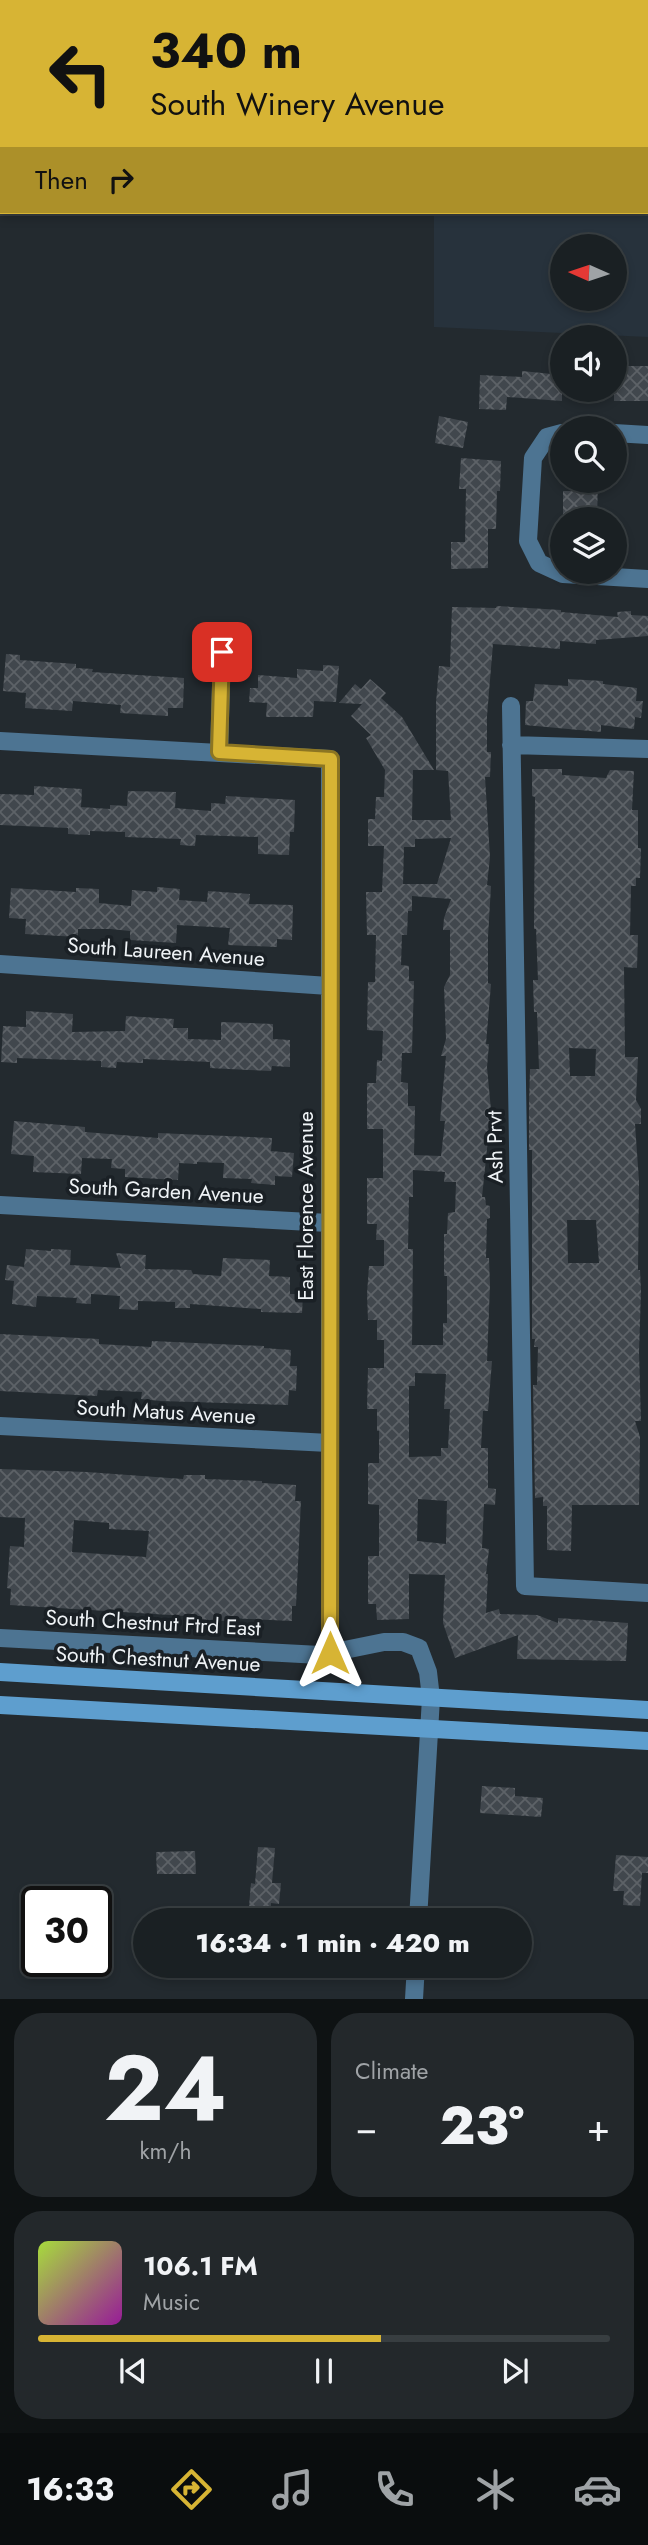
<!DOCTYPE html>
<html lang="en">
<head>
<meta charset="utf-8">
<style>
	:root { --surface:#1a2023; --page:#23282b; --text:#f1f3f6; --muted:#9fa3a6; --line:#383e41; --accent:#d7b434 }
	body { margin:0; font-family:Jost,sans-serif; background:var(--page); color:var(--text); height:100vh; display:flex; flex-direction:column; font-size:26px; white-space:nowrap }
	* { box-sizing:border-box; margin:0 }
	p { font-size:23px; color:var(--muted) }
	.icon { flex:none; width:38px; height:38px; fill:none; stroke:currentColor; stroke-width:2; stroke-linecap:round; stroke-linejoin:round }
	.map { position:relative; height:1999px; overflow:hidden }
	.drawer { display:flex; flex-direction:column; gap:14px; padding:14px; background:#0e1213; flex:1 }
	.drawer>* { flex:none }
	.guide { position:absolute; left:0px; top:0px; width:649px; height:214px; box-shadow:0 4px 10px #0003,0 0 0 2px var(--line); background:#d7b434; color:#111; overflow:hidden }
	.needle { width:46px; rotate:273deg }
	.fabs { position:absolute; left:550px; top:234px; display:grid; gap:14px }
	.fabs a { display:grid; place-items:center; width:77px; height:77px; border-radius:50%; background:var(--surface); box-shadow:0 4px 10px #0003,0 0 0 2px var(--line); font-size:35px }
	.speed { position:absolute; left:21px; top:1886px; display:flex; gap:14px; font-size:35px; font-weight:700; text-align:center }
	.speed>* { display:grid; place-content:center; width:91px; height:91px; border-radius:50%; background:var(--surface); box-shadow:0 4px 10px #0003,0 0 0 2px var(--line); line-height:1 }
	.speed .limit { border:4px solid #111; border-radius:10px; background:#fff; color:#111 }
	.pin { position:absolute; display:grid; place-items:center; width:60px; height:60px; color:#fff; margin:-30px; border-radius:14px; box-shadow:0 4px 10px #0006 }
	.me { position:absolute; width:77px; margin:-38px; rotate:0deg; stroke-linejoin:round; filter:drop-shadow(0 0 5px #0008) }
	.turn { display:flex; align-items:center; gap:24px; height:147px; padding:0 35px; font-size:32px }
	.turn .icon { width:91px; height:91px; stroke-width:2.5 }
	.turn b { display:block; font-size:49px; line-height:60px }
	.then { display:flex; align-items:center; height:66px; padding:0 35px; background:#0003; gap:14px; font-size:26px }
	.big { font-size:52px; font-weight:800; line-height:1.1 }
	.drawer .tile { flex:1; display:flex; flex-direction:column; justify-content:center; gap:10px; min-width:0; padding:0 24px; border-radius:28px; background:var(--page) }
	.drawer .dial { align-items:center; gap:0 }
	.dial b { font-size:91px; line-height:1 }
	.song { display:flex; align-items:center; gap:21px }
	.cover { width:84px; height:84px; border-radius:10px; background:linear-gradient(135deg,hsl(80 70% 55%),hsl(300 70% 35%)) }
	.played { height:7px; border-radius:4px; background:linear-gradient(90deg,var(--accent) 60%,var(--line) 60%) }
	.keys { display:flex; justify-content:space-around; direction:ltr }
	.heat { display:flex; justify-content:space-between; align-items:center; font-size:38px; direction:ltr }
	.drawer .tiles { flex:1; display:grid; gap:14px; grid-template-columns:1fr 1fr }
	.tile:last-child { grid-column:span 2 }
	.trip { position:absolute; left:133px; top:1908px; width:399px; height:70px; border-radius:35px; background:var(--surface); box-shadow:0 4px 10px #0003,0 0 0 2px var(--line); font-weight:800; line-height:70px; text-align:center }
	.tabs { display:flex; height:112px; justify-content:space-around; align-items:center; background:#0a0d0e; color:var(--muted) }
	.tabs .icon { width:49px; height:49px }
	.tabs .on { color:var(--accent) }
	.tabs b { font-size:32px; color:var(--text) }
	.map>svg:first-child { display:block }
	.built { fill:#27323c; fill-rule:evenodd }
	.building { fill:url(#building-cross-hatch); fill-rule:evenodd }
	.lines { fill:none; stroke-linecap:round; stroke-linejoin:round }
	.street { stroke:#4d7492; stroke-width:18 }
	.secondary { stroke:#5e9ece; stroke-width:18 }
	.route-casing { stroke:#8c7522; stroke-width:18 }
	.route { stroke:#d7b434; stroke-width:12 }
	.labels { text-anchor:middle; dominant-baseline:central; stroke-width:7; stroke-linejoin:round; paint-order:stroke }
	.street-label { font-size:21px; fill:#eff3f6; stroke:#1a2025 }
</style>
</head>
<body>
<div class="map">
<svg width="648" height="1999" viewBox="0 0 648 1999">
	<defs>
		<pattern id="building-cross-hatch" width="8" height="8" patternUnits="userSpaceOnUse" patternTransform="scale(1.75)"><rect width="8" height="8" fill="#41474d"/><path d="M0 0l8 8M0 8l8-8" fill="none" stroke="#5d6267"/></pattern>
	</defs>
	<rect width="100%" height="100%" fill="#232a2f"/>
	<path class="built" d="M434,0H648V337L434,327V212H648V2ZM562,247H614V299H562Z"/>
	<path class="building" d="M614,366H648V401H614Z
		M522,371L562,375V401L507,397L506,410L479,409L480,375L522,377Z
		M439,416L468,422L463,448L435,443Z
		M461,458L501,461L500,491H497L496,529H488V568L451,569V542H465L466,489H459Z
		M573,481H598L597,520H563V491H573Z
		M497,606L561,610V612L618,617L617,612L631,611V615L648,616V636L596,640V644L560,641V649L493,644L487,716V752H491L490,777H485L490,857L487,885L491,886L488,937V983L491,984L486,1044H489L487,1067L491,1110L482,1197H485L486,1205L490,1206V1218L487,1219L486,1258H489L490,1285L487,1361H492L488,1411H483L481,1448H488V1488L496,1489L495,1505L484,1504L482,1548L489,1549L486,1574H488L486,1613L499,1609L500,1614L537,1615L558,1623V1618L628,1623L626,1661L517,1659L518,1635L455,1658L443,1623L445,1575L409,1574V1619L377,1620L376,1604H368V1556H379V1505L368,1504V1463H379V1431H377V1409H367L368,1368H384V1340H377V1320H368L367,1294L369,1266H384V1240H376L377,1224H367V1178H383V1129H367V1083H376L377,1060L382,1061L383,1031L367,1030L368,982H375L376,935H367L366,892H382L384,846H368V819H375L376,797H384L385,770L366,738L371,735L351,716L362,704L339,703L355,684L361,689L370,679L386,693L381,698L402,717L434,770H413L412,820H451L448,771L436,770V703L439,666L450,667L452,607L496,608ZM451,838L437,884H403L404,847H415V839ZM412,896L451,899L444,918L443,930H450V975L444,987L446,1039L441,1056H446L440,1121H445L441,1156L414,1155L415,1106H408V1083L401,1082L402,1053H412L414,981H409V966L401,965L402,935H407L408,911H412ZM413,1170L445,1172L444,1182H456L455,1212L448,1213L447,1234H444V1276H447V1323H443V1345H412L413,1249H408L409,1197H413ZM415,1373L446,1374L444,1409H450L448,1448H441V1456L409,1457V1386H415ZM418,1499L447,1501L446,1544L417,1541Z
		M6,654L20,655V660L76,664V668L93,669L92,672L184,678L183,708H168V716L120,713L121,705L73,701L72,711L25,708L26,693L3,691Z
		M323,665L339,666L336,702L314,701L313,717H266L267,703L249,702L250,688H258V675L297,678V669L323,671Z
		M568,679L603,681V684L637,688L636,701H643L641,718L635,717L634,729L601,725V732L525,725L526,701H533L535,684L568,686Z
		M532,769H562V775L606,778L610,770L634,771L632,810H638V848H641L640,878H636V886H631L630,935H638L637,968L624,967L625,1057H638L636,1100L641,1109V1124H635L639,1181L638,1270H640L641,1291L639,1352L641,1421H635L640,1437L639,1505H572L571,1551L547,1550V1506H543V1497L535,1498L533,1385H537L538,1347H534L535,1339H532V1150H529V1104L530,1069H539L537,1012H534L533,980H538L536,929H534L535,797L532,796ZM569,1048L596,1049L595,1076H570ZM567,1220H596L599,1263H568Z
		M34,786L82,789L81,807L110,809V805L127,806L128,791L176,792L175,808L211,811V803L225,804L226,796L295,800L294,832H290L289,855L258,854V837L196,835L195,846L180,845L181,839L125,837V832L90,831V835L68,834V828L0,825V794L34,795Z
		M157,887L180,889L179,900L207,902L208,891L250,894L249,904L293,905L292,940L277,939V947L228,945L230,928L177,925L176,943L130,940V931L110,929H78V937L25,934L26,919L9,918L11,888L76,892V888L99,889V903L131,906L132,890L157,892Z
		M26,1011L73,1014L72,1032L125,1031L126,1016L174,1019L173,1028H188V1039L221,1040V1022L273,1024V1039L290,1040V1067L272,1066L271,1071L248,1070L210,1068V1062L143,1059V1063L117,1062L116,1068L101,1067V1061L17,1058V1063L1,1062L3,1026L26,1027Z
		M14,1121L85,1127V1132L158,1138V1133L272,1138L271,1151L294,1153L292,1177L275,1176V1185L251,1183L252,1179L223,1178L224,1163L197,1162V1164L179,1163L178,1180L125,1177V1169L111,1168L112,1159L82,1158L81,1174L33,1172L34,1156L11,1154Z
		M26,1249L51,1251V1249L71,1250L70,1265L121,1268L116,1253L146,1255L145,1269L191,1270L193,1274L221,1276L223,1258L270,1260L269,1276L290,1277V1294H303L302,1313L261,1312V1309L190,1304V1308H175V1302L138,1301V1310L119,1309L120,1296L91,1294V1304L76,1303L77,1298L37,1296L36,1307L12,1304L14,1281L5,1280L7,1265L24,1267Z
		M0,1334L99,1339V1344L151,1347L152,1341L264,1346V1348L291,1350L290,1366H297L296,1391L289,1390L288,1405L161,1401L141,1399L142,1392L98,1390L97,1396L0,1391Z
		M0,1469L87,1472L183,1479L184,1475H205V1479L262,1481V1483L296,1485L295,1501H301L296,1606H292V1621L229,1618V1621L202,1620V1617L10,1605L11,1589L7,1588L10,1546L24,1547L25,1518L0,1517ZM74,1520L109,1523V1529L149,1531L146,1557L72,1552Z
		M482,1786L515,1788V1796L543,1798L541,1817L480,1813Z
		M258,1847L275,1848L272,1883H281L279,1904L271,1903L270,1919L248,1918L251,1883L255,1884Z
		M195,1851L196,1874H157L156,1852Z
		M616,1855L648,1857V1873H642L640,1906L623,1905L624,1891H613Z"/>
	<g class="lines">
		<path class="street" d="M562,433L547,437L533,458L528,541L539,563L563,574L648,579
			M614,433L648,435
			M511,706L525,1586L648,1593
			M0,741L330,759V1653
			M511,745L648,749
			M219,752L222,652
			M0,964L329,986
			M0,1205L329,1223
			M0,1426L329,1443
			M0,1638L320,1655L384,1642H403L419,1648L428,1672L431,1698L418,1920
			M414,1999L416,1965"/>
		<path class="secondary" d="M0,1672L648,1710
			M0,1705L648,1741"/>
	</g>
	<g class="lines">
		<g class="route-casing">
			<path id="route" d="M222,652L219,752L331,759L330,1653"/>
		</g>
		<use href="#route" class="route"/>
	</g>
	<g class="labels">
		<g class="street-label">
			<text transform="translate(166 952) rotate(4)">South Laureen Avenue</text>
			<text transform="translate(495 1147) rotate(-91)">Ash Prvt</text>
			<text transform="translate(166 1191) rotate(3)">South Garden Avenue</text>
			<text transform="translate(306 1206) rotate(-90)">East Florence Avenue</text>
			<text transform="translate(166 1412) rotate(3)">South Matus Avenue</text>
			<text transform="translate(153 1623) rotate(3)">South Chestnut Ftrd East</text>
			<text transform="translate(158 1659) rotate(3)">South Chestnut Avenue</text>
		</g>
	</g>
</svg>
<div class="fabs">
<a><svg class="needle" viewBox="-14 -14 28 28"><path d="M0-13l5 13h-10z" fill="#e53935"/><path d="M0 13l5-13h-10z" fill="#9fa3a6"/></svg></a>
<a><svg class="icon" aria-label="sound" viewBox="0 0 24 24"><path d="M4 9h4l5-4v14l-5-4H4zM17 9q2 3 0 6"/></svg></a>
<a><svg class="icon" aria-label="search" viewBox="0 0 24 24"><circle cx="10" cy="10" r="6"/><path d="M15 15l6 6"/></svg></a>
<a><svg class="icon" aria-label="layers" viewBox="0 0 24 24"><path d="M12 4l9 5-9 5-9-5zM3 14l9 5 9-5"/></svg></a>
</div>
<div class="speed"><div class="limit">30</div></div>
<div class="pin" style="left:222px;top:652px;background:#d93025"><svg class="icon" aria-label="arrive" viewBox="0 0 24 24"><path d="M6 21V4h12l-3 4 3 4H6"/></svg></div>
<svg class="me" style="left:330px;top:1653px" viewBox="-20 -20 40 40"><path d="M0-17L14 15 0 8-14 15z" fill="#d7b434" stroke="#fff" stroke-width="4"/></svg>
<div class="trip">16:34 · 1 min · 420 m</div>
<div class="guide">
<div class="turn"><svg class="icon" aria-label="left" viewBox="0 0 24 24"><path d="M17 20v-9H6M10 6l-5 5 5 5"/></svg><div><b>340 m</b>South Winery Avenue</div></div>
<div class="then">Then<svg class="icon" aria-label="right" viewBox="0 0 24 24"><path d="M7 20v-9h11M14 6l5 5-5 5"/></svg></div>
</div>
</div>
<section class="drawer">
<div class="tiles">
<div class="tile dial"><b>24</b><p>km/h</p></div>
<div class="tile"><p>Climate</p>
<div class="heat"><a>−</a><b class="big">23°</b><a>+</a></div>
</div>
<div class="tile">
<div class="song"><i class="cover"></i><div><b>106.1 FM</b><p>Music</p></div></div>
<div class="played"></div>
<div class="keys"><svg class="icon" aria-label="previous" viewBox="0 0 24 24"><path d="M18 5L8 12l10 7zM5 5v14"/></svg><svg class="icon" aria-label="pause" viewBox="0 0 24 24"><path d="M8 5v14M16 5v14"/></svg><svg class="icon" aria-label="next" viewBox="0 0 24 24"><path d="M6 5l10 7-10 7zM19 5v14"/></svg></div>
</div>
</div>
</section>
<nav class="tabs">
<b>16:33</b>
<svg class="icon on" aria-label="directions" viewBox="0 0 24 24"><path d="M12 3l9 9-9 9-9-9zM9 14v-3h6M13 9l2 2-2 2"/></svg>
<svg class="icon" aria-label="music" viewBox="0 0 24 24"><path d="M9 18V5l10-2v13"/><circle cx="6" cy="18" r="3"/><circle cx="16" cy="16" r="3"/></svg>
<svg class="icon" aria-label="phone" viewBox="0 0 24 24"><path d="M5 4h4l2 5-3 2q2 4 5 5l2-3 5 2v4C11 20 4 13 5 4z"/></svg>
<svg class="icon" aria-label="climate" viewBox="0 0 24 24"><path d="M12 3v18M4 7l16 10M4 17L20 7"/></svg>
<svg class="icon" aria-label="car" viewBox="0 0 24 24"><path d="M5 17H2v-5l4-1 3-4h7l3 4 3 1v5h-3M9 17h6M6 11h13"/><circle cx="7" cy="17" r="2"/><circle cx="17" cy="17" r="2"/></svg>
</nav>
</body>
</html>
